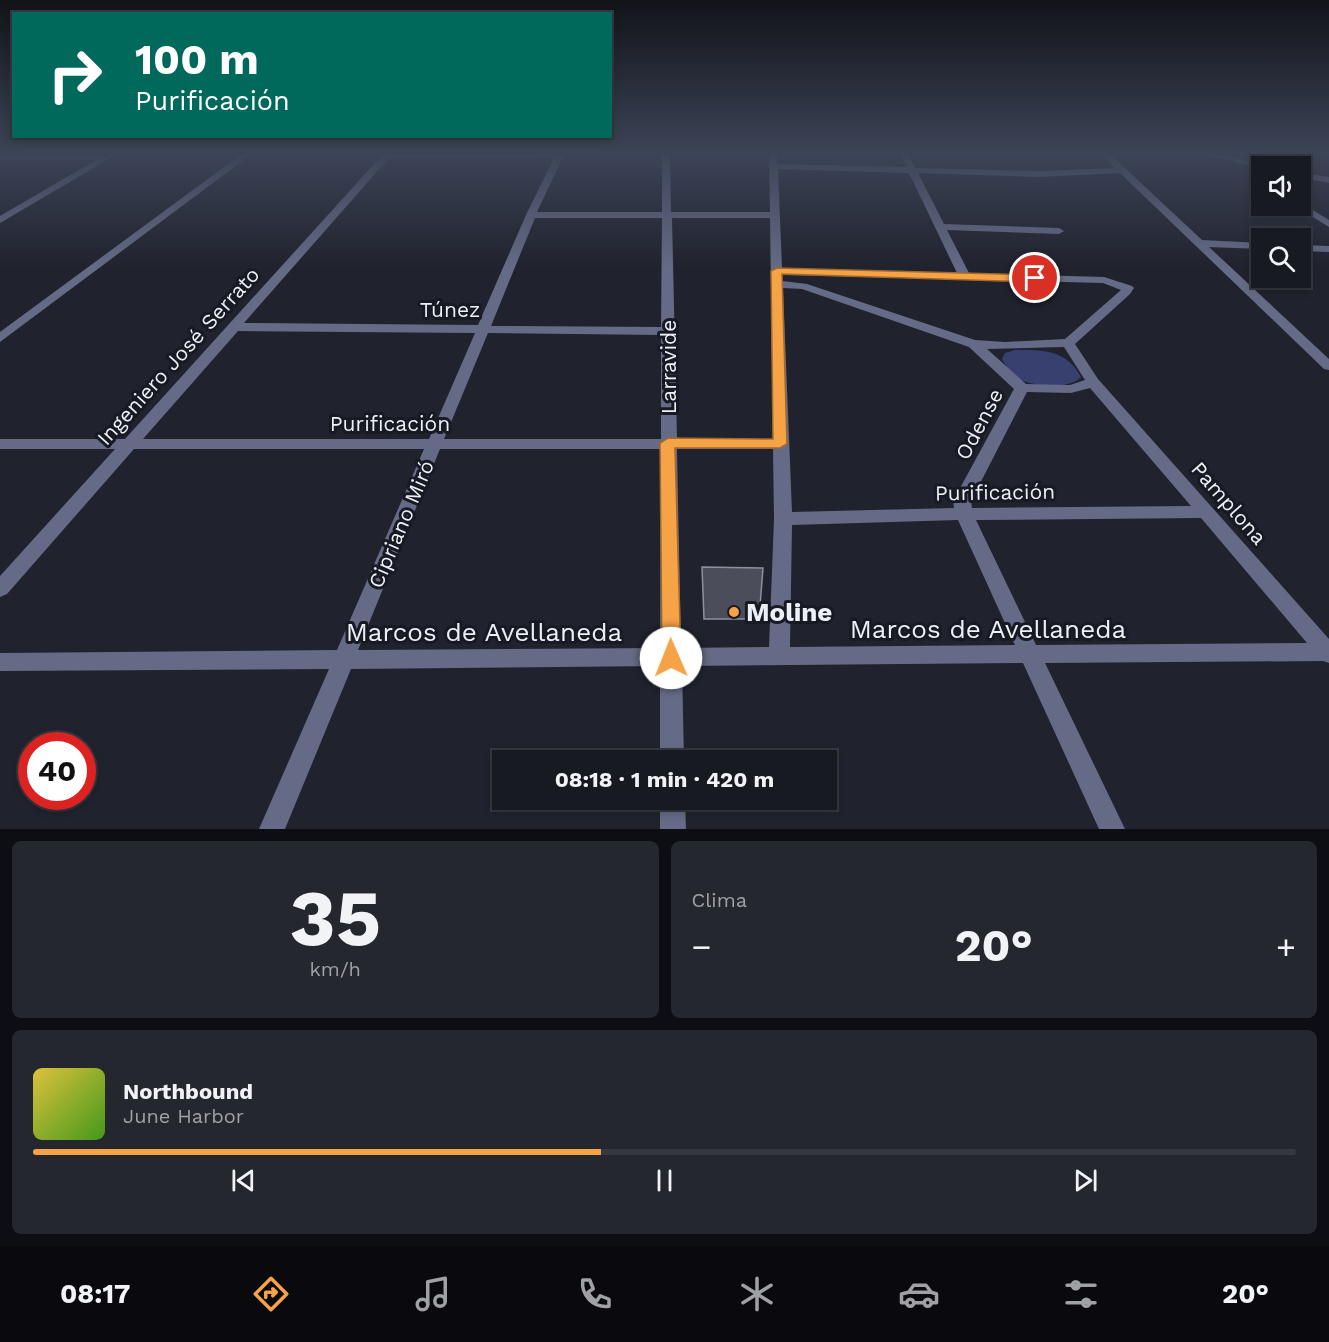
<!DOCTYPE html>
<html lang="es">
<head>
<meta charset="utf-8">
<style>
	:root { --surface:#181a22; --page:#25272f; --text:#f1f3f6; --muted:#9fa1a5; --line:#363840; --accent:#f6a247 }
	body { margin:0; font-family:"Work Sans",sans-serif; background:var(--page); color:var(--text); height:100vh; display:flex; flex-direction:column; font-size:22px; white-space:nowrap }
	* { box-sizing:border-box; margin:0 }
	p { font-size:20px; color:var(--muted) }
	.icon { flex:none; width:33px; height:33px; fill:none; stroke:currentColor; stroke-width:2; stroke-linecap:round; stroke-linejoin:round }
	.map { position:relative; height:829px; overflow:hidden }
	.sheet { display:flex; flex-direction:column; gap:12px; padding:12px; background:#0d0e13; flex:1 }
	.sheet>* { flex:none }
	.banner { position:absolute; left:12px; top:12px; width:600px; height:126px; border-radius:0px; box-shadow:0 3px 9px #0003,0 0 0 2px var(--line); background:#00695c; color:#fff; overflow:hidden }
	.controls { position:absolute; left:1251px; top:156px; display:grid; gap:12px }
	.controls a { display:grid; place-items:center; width:60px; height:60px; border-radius:0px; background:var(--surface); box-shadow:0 3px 9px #0003,0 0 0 2px var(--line); font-size:30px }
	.speed { position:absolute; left:18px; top:732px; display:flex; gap:12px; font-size:30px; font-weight:700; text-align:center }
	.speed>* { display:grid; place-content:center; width:78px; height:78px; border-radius:50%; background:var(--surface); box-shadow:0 3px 9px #0003,0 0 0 2px var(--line); line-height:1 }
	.speed .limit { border:9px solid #d22; background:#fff; color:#111 }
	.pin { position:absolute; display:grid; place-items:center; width:51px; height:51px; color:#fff; margin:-26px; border:3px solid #fff; border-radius:50%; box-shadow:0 2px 6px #0007 }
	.me { position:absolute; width:66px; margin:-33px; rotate:359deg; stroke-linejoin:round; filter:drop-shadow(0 0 4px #0008) }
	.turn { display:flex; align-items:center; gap:21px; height:126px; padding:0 24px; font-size:27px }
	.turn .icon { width:78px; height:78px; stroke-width:2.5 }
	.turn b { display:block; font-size:42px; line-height:51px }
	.big { font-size:45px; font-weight:700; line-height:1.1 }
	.sheet .widget { flex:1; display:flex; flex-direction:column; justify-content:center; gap:9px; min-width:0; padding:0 21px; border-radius:9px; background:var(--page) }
	.sheet .dial { align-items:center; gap:0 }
	.dial b { font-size:78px; line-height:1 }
	.song { display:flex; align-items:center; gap:18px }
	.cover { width:72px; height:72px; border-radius:9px; background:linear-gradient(135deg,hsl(50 70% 55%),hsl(100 70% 35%)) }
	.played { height:6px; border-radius:3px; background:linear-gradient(90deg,var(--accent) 45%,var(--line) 45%) }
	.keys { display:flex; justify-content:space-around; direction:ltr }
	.heat { display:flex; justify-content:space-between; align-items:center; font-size:33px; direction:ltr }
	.sheet .tiles { flex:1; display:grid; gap:12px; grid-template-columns:1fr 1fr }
	.widget:last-child { grid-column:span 2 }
	.trip { position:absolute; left:492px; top:750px; width:345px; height:60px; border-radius:0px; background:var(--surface); box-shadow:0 3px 9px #0003,0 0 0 2px var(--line); font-weight:700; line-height:60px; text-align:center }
	.menu { display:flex; height:96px; justify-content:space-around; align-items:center; background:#0a0a0e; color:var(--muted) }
	.menu .icon { width:42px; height:42px }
	.menu .current { color:var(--accent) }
	.menu b { font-size:27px; color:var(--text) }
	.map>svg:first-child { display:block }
	.green { fill:#38406f }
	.building { fill:#4b4e5a; stroke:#8d909d; stroke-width:1.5 }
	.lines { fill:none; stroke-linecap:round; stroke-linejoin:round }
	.minor { fill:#656b86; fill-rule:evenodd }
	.route { fill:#f6a247; stroke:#a0692e; stroke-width:1.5 }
	.poi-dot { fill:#f6a247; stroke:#171923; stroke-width:2 }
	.labels { text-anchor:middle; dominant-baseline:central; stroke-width:6; stroke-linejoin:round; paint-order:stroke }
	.street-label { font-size:21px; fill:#edeff6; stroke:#171923 }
	.near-poi-label { font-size:26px; font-weight:bold; fill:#edeff6; stroke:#171923; text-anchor:start }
	.near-street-label { font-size:26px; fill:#edeff6; stroke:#171923 }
</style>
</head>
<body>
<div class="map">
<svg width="1329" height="829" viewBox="0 0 1329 829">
	<rect width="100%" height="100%" fill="#20222d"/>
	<path class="green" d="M1015,350C1043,350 1066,349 1081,377C1071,389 1036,387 1021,380C1013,375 1006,367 1002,359L1005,353Z"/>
	<path class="building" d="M702,567L763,568L759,619H704Z"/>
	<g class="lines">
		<path class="minor" d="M109,153H119L0,223V216L96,160H0V156H105Z
			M243,153H253L0,342V332Z
			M384,153H565L537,212H662V153H670L671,212H770L769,153H777V164L907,167L900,153H908L915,168L1039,171L1115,168L1100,153H1109L1202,240L1262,243V249L1209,247L1329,359V370L1324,369L1120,173L1039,177L918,173L944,224L1059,228L1064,231L1059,234L947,230L969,273L1104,277L1132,286L1134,288L1130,294L1075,344L1098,379L1329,639V663L1323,661L1045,663L1125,829H1099L1023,663L682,666L684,760H660V666L351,669L285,829H259L329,669L0,671V653L337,650L424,449H134L7,594L0,597V576L115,449H0V439H125ZM554,158L526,215L478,325L244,323L388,159ZM778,169L909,173L957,273L782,268ZM535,218H662L661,327L491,326ZM672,218H770L773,439H677ZM782,275L1103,283L1121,290L1065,339L1005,342L975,340L807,284L782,281ZM783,288L802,289L969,347L1014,389L953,501L954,508L792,512ZM238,331L475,333L429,439H143ZM488,333L661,335V439H444ZM1064,347L1085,380L1070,385L1026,384L987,349ZM1090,388L1191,506L972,508L971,501L1027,392L1071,393ZM440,449H661L660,648L358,650ZM677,449H773L774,519L769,647L681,648ZM1201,518L1307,643L1036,645L976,520ZM958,520L1015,645L790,647L792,525Z
			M1196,153H1214L1267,166L1262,168Z
			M1300,172L1329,177V183L1300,177Z
			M1300,202L1329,220V227L1297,207L1300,206Z
			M1300,245L1329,246V252L1300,251Z
			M660,800H685L686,829H660Z"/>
	</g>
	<linearGradient id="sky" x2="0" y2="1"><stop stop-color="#121319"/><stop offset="0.57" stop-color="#3c4457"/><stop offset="1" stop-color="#3c4457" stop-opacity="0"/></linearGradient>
	<rect width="1329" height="269" fill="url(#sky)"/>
	<path class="route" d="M777,268L1035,275L1040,278L1035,282L782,274L787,444L780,448H675L681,658L678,664L671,666L664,664L662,658L660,443L668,438L773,439L771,271Z"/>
	<circle class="poi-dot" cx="734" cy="612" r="6"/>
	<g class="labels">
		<g class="street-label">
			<text x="450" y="309">Túnez</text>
			<text transform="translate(178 356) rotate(-48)">Ingeniero José Serrato</text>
			<text transform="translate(668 367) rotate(-90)">Larravide</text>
			<text x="390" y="423">Purificación</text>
			<text transform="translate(979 424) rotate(-62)">Odense</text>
			<text transform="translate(995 492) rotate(-1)">Purificación</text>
			<text transform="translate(1229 503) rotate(49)">Pamplona</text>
			<text transform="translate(401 524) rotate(-67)">Cipriano Miró</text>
		</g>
		<g class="near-poi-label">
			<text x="746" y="612">Moline</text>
		</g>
		<g class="near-street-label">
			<text x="988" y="629">Marcos de Avellaneda</text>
			<text x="484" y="632">Marcos de Avellaneda</text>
		</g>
	</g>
</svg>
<div class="controls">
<a><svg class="icon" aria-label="sound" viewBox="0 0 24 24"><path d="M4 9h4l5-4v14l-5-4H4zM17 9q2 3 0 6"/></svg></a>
<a><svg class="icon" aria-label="search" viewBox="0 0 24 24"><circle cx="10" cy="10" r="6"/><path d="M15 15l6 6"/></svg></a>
</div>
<div class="speed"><div class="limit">40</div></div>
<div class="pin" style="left:1035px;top:278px;background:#d93025"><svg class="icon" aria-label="arrive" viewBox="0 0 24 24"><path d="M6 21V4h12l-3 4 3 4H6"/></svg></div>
<svg class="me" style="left:671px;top:658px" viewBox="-20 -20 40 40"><circle r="19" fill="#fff"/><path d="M0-13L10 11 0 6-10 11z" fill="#f6a247"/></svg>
<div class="trip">08:18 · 1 min · 420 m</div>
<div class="banner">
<div class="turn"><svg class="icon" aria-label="right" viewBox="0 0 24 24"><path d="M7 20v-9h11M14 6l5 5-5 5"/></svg><div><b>100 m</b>Purificación</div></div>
</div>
</div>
<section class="sheet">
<div class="tiles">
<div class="widget dial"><b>35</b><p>km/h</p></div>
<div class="widget"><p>Clima</p>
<div class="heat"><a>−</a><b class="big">20°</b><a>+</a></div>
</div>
<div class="widget">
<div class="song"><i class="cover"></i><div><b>Northbound</b><p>June Harbor</p></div></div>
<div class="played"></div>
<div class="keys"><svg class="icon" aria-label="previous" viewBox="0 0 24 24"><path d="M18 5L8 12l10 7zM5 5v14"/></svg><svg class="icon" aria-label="pause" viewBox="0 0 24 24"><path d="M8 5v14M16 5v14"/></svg><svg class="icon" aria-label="next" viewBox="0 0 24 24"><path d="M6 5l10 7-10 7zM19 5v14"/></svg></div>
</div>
</div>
</section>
<nav class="menu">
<b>08:17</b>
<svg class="icon current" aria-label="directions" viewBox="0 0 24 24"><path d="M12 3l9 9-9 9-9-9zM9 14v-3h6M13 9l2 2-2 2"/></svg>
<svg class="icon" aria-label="music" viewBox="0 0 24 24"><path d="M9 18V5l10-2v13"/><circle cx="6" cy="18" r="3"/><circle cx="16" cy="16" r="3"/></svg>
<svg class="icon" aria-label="phone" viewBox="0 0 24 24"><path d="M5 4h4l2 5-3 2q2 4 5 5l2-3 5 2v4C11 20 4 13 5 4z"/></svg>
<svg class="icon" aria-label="climate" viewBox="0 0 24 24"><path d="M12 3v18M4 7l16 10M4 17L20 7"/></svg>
<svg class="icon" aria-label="car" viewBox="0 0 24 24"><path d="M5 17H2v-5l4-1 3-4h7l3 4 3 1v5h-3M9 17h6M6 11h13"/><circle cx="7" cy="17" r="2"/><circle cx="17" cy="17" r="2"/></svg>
<svg class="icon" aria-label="filters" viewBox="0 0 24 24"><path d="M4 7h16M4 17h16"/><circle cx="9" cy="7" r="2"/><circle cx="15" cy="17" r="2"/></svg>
<b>20°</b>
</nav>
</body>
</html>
